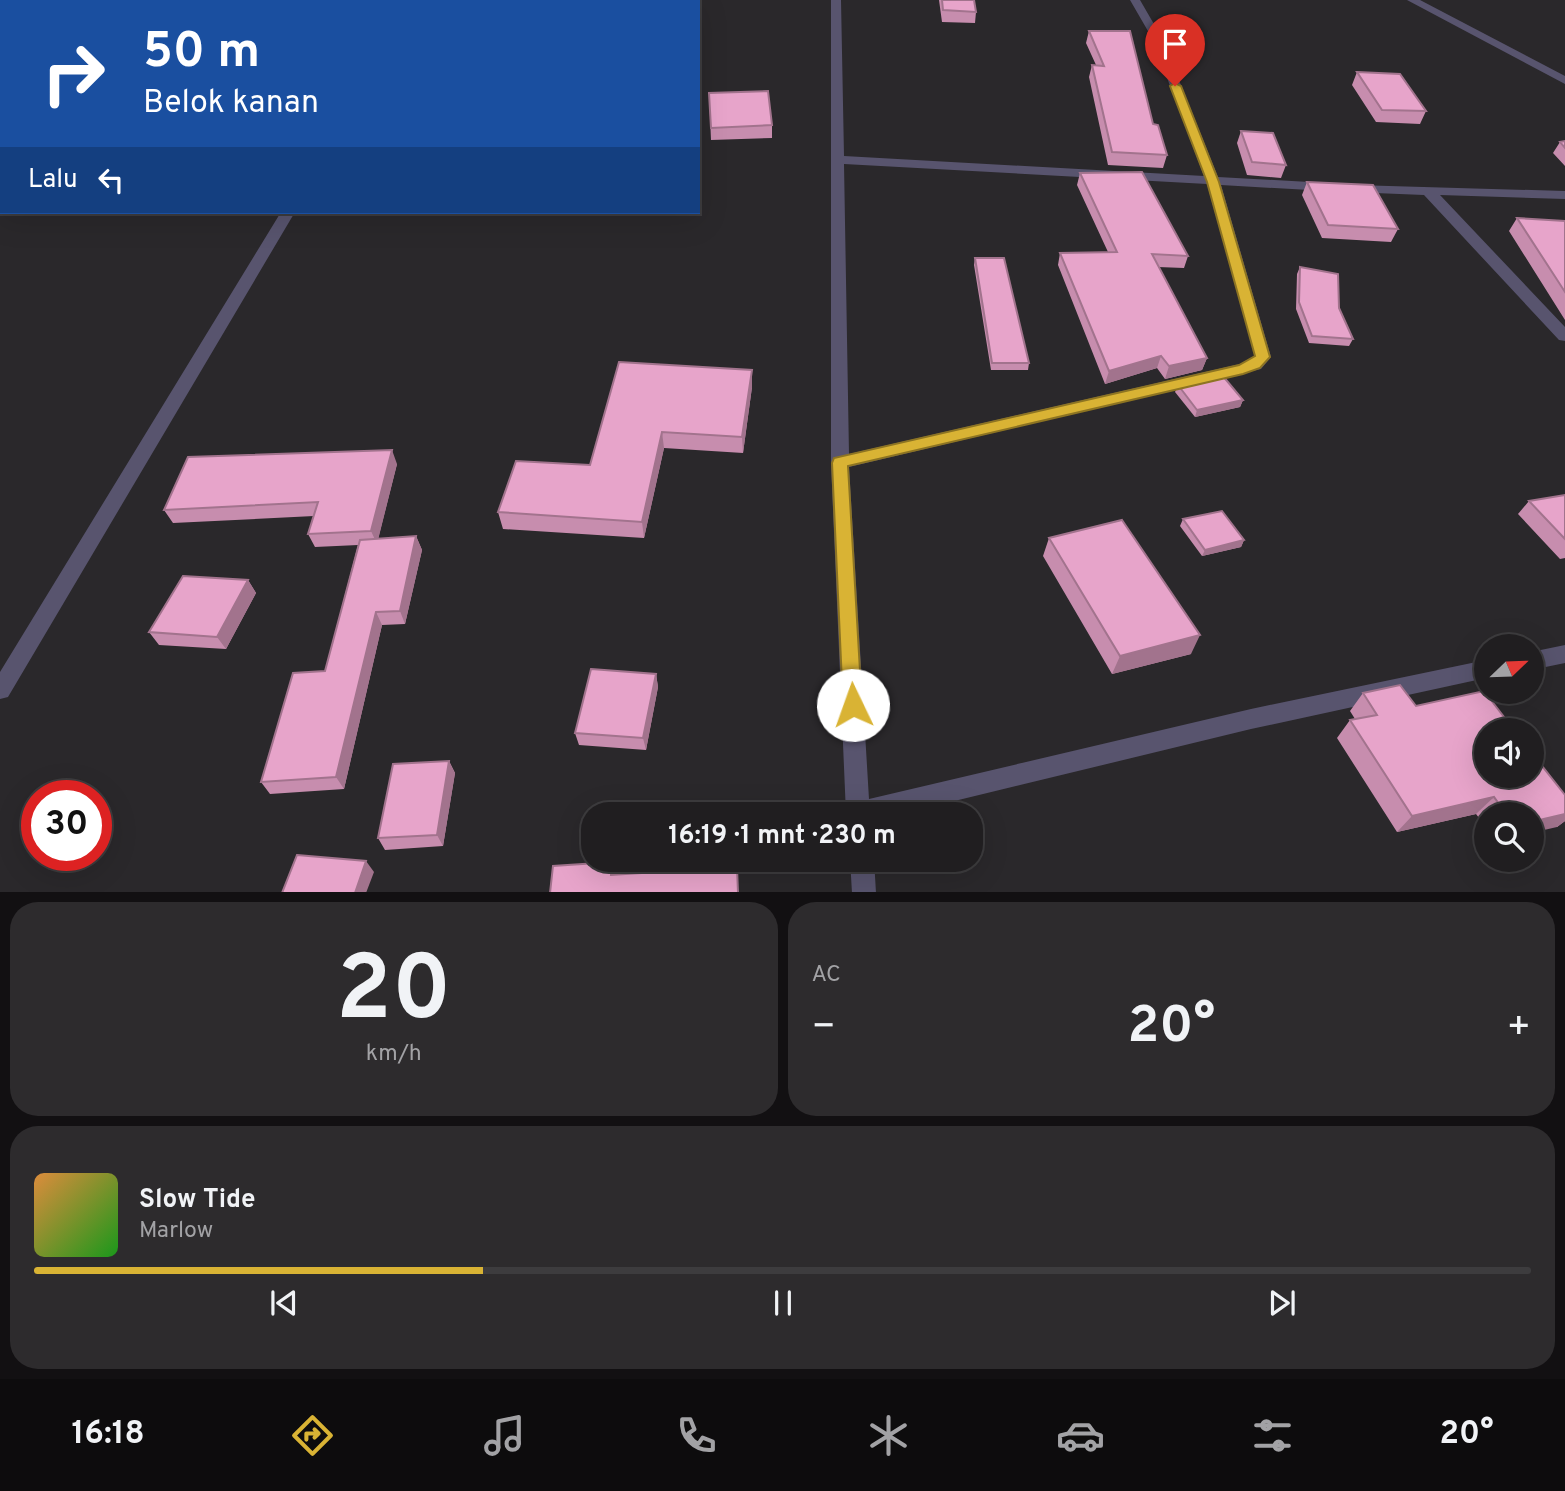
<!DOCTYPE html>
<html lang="id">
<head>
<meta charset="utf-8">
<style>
	:root { --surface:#201e20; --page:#2d2b2d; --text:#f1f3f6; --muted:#a2a2a5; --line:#3d3c3e; --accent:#d9b334 }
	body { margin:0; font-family:Overpass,sans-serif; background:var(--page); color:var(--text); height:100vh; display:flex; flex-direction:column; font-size:26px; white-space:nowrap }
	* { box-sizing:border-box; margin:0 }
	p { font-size:23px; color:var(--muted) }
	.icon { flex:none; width:38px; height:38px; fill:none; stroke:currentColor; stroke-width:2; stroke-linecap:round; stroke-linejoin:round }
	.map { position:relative; height:892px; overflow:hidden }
	.panel { display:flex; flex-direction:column; gap:10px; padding:10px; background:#121012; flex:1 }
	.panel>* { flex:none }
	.hud { position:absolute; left:0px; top:0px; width:700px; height:214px; box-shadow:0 7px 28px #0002,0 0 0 2px var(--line); background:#1a4fa0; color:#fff; overflow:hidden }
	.needle { width:46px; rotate:67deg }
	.buttons { position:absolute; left:1474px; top:634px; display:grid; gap:14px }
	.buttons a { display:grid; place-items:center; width:70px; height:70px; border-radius:50%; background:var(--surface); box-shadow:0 7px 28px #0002,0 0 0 2px var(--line); font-size:35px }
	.speed { position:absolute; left:21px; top:780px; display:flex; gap:14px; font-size:35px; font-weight:700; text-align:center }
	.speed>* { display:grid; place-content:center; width:91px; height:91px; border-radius:50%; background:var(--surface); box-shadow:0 7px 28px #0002,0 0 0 2px var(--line); line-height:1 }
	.speed .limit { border:10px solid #d22; background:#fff; color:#111 }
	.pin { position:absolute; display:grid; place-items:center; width:60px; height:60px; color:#fff; margin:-72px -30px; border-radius:50% 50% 50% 0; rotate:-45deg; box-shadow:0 0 7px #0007 }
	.pin .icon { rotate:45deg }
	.me { position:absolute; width:77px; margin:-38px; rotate:357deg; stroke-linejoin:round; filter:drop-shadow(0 0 5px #0008) }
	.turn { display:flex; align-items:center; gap:24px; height:147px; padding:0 28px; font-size:32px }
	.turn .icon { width:91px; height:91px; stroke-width:2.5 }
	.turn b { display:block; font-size:49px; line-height:60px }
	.then { display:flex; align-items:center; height:66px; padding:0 28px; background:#0003; gap:14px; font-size:26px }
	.big { font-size:52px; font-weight:700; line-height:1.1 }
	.panel .card { flex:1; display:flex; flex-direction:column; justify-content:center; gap:10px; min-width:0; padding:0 24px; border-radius:28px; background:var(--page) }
	.panel .dial { align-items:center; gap:0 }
	.dial b { font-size:91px; line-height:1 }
	.song { display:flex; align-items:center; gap:21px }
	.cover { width:84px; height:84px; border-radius:10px; background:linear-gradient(135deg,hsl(30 70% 55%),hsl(120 70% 35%)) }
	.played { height:7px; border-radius:4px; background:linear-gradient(90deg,var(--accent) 30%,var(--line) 30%) }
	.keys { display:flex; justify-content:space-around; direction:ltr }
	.heat { display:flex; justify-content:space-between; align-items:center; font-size:38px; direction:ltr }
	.panel .tiles { flex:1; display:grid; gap:10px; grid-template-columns:1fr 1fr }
	.card:last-child { grid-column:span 2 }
	.trip { position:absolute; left:581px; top:802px; width:402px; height:70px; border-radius:28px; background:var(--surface); box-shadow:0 7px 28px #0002,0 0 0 2px var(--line); font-weight:700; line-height:70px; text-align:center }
	.dock { display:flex; height:112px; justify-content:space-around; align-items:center; background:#0d0c0d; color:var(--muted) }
	.dock .icon { width:49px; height:49px }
	.dock .selected { color:var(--accent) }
	.dock b { font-size:32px; color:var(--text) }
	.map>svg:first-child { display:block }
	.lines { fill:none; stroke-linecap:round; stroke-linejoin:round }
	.minor { fill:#58546e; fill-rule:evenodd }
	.wall { fill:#c78dae }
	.shaded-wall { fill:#a2738d }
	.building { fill:#e7a4ca; stroke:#a2738d; stroke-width:2 }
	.route { fill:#d9b334; stroke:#8d7422; stroke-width:2 }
</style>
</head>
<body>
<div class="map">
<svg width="1565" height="893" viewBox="0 0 1565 893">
	<rect width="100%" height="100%" fill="#2a282b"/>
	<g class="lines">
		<path class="minor" d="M410,0H420L409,2Z
			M831,0H841L844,156L1204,176L1152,38L1130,0H1140L1162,38L1218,177L1327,183L1334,187L1327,191L1221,185L1271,357L1261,369L849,467L869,799L1251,709L1486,660V678L1251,729L901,814H846L831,463ZM844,164L1207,184L1255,356L1240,364L849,454Z
			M1407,0H1420L1565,76V84Z
			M1355,185L1565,191V199L1440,195L1565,327V341L1559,340L1424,195L1350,192V186Z
			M281,212H295L8,697L0,699V672Z
			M1565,645V663L1531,670V652Z
			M850,859H874L876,893H852Z"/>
	</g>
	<path class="wall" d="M939,0H974L976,12L975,23L942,22Z
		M1089,31L1153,124L1167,155L1163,168L1108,165L1089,77L1092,65H1096L1086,43Z
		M1357,72L1426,111L1420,124L1376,122L1352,85Z
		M709,93L772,125V138L711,140Z
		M1241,131L1286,165L1281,178L1247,175L1237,143Z
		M1565,141V166L1553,153L1560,142Z
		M1080,173L1188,256L1184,268L1158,267L1207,358L1202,370L1165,379L1157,368L1105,384L1058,265L1060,253L1108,252L1077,185Z
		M1307,182L1398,229L1391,242L1322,238L1302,195Z
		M1517,218L1565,221V320L1509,231Z
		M975,258L1029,363L1028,370H991L974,265Z
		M1300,267L1353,339L1349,346L1309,343L1296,309L1297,274Z
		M1178,385L1243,400L1240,407L1195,417L1175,392Z
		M752,387L743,453L664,448L644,538L503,529L498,512Z
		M397,464L378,539L416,536L422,550L405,624L382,625L344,789L270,794L261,782L325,671L358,545L315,547L308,534L314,516L173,523L164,510Z
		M1565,495V558L1560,559L1518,514L1529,501Z
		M1183,519L1244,540L1241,547L1202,556L1180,526Z
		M1049,538L1191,654L1112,674L1043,556Z
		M248,580L256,593L226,649L159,645L149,632Z
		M656,674L658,687L646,750L579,745L575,733Z
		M1363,693L1416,706L1565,795V821L1557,827L1531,814H1486V827L1476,814L1397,832L1337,738L1350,720L1355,719L1350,711Z
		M449,761L455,773L443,846L385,850L378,838Z"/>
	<path class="shaded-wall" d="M1161,356L1157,368L1105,384L1109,371Z
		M1207,358L1202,370L1165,379L1169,366Z
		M752,370V387L743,453L742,437Z
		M1243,400L1240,407L1195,417L1197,410Z
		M662,432L664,448L644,538L642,522Z
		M392,450L397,464L377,544L371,531Z
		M416,536L422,550L405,624L400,611Z
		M1244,540L1241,547L1202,556L1205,550Z
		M248,580L256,593L226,649L217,637Z
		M376,612L382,625L344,789L336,777Z
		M1200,635L1191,654L1112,674L1120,656Z
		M656,674L658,687L646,750L643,738Z
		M449,761L455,773L443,846L437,835Z
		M1494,797L1476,814L1397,832L1412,816Z
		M1565,814V821L1557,827L1531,833V822Z
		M366,861L374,872L366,893H355Z
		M612,862L615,873L614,886L611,875Z"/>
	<path class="building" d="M942,0H974L976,12L943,10Z
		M1089,31H1130L1153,124L1158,125L1167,155L1112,152L1092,65L1104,66Z
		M1357,72L1400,74L1426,111L1382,110Z
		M768,91L772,125L711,128L709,93Z
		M1241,131L1273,133L1286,165L1252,162Z
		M1565,141V148L1560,142Z
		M1142,172L1188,256L1152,254L1207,358L1169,366L1161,356L1109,371L1060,253L1117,252L1080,173Z
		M1307,182L1373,185L1398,229L1328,225Z
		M1517,218L1565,221V292Z
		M975,258H1004L1029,363H992Z
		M1300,267L1338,274L1339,308L1353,339L1312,336L1299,302Z
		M619,362L752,370L742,437L662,432L642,522L498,512L516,461L590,465Z
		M1222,375L1243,400L1197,410L1178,385Z
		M392,450L371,531L308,534L318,502L164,510L188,457Z
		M1565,495V539L1529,501Z
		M1222,511L1244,540L1205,550L1183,519Z
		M1122,520L1200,635L1120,656L1049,538Z
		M416,536L400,611L376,612L336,777L261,782L293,673L325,671L360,540Z
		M183,576L248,580L217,637L149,632Z
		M591,669L656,674L643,738L575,733Z
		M1400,685L1416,706L1484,691L1514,730H1486V775H1531V752L1565,795V814L1531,822V814H1506L1494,797L1412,816L1350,720L1377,715L1363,693Z
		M449,761L437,835L378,838L393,764Z
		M297,855L366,861L355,893H282Z
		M612,862L611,875L737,867L738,893H550L553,866Z"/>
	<path class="route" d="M1175,83L1181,86L1219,182L1270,357L1260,368L1243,374L848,466L862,705L860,711L853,714L846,711L843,705L832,463L834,458L1239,365L1255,356L1207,182L1170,86Z"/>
</svg>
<div class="buttons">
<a><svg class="needle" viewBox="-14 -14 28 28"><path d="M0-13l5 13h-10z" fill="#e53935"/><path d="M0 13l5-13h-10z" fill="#a2a2a5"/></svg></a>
<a><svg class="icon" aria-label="sound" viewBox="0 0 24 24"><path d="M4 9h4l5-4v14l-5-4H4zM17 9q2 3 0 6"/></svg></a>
<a><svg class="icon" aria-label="search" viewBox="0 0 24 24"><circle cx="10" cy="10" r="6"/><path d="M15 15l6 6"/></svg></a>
</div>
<div class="speed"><div class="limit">30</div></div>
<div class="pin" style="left:1175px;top:86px;background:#d93025"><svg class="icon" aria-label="arrive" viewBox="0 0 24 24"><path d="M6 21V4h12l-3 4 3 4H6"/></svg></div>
<svg class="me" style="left:853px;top:705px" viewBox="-20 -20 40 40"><circle r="19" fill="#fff"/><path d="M0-13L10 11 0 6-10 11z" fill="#d9b334"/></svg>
<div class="trip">16:19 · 1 mnt · 230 m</div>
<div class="hud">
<div class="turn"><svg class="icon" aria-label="right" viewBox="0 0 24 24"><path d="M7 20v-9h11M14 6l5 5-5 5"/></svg><div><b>50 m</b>Belok kanan</div></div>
<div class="then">Lalu<svg class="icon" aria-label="left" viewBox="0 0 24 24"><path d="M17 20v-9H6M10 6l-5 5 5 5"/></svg></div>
</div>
</div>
<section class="panel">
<div class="tiles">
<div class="card dial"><b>20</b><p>km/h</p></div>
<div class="card"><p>AC</p>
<div class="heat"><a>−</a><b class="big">20°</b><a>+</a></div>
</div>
<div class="card">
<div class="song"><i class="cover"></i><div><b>Slow Tide</b><p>Marlow</p></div></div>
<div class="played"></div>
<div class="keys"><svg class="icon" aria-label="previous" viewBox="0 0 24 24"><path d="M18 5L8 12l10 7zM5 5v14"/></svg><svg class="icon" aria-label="pause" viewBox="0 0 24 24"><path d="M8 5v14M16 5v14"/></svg><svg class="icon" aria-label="next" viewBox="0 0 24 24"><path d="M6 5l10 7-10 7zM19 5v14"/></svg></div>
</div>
</div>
</section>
<nav class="dock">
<b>16:18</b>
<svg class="icon selected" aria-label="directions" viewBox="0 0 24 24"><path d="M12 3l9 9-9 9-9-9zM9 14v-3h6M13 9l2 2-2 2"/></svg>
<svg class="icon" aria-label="music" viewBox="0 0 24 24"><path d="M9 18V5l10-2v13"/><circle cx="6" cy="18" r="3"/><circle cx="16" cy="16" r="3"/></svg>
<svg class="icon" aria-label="phone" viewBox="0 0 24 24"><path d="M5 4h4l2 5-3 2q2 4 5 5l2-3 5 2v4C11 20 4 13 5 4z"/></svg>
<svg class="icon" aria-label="climate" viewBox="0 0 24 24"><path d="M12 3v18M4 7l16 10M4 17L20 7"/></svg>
<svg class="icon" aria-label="car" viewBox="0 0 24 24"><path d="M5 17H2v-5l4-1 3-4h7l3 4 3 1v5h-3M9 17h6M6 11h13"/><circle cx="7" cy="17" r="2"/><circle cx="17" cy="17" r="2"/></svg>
<svg class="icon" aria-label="filters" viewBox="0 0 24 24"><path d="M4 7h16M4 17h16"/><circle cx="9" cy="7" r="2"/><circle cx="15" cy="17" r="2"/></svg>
<b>20°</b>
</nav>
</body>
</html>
